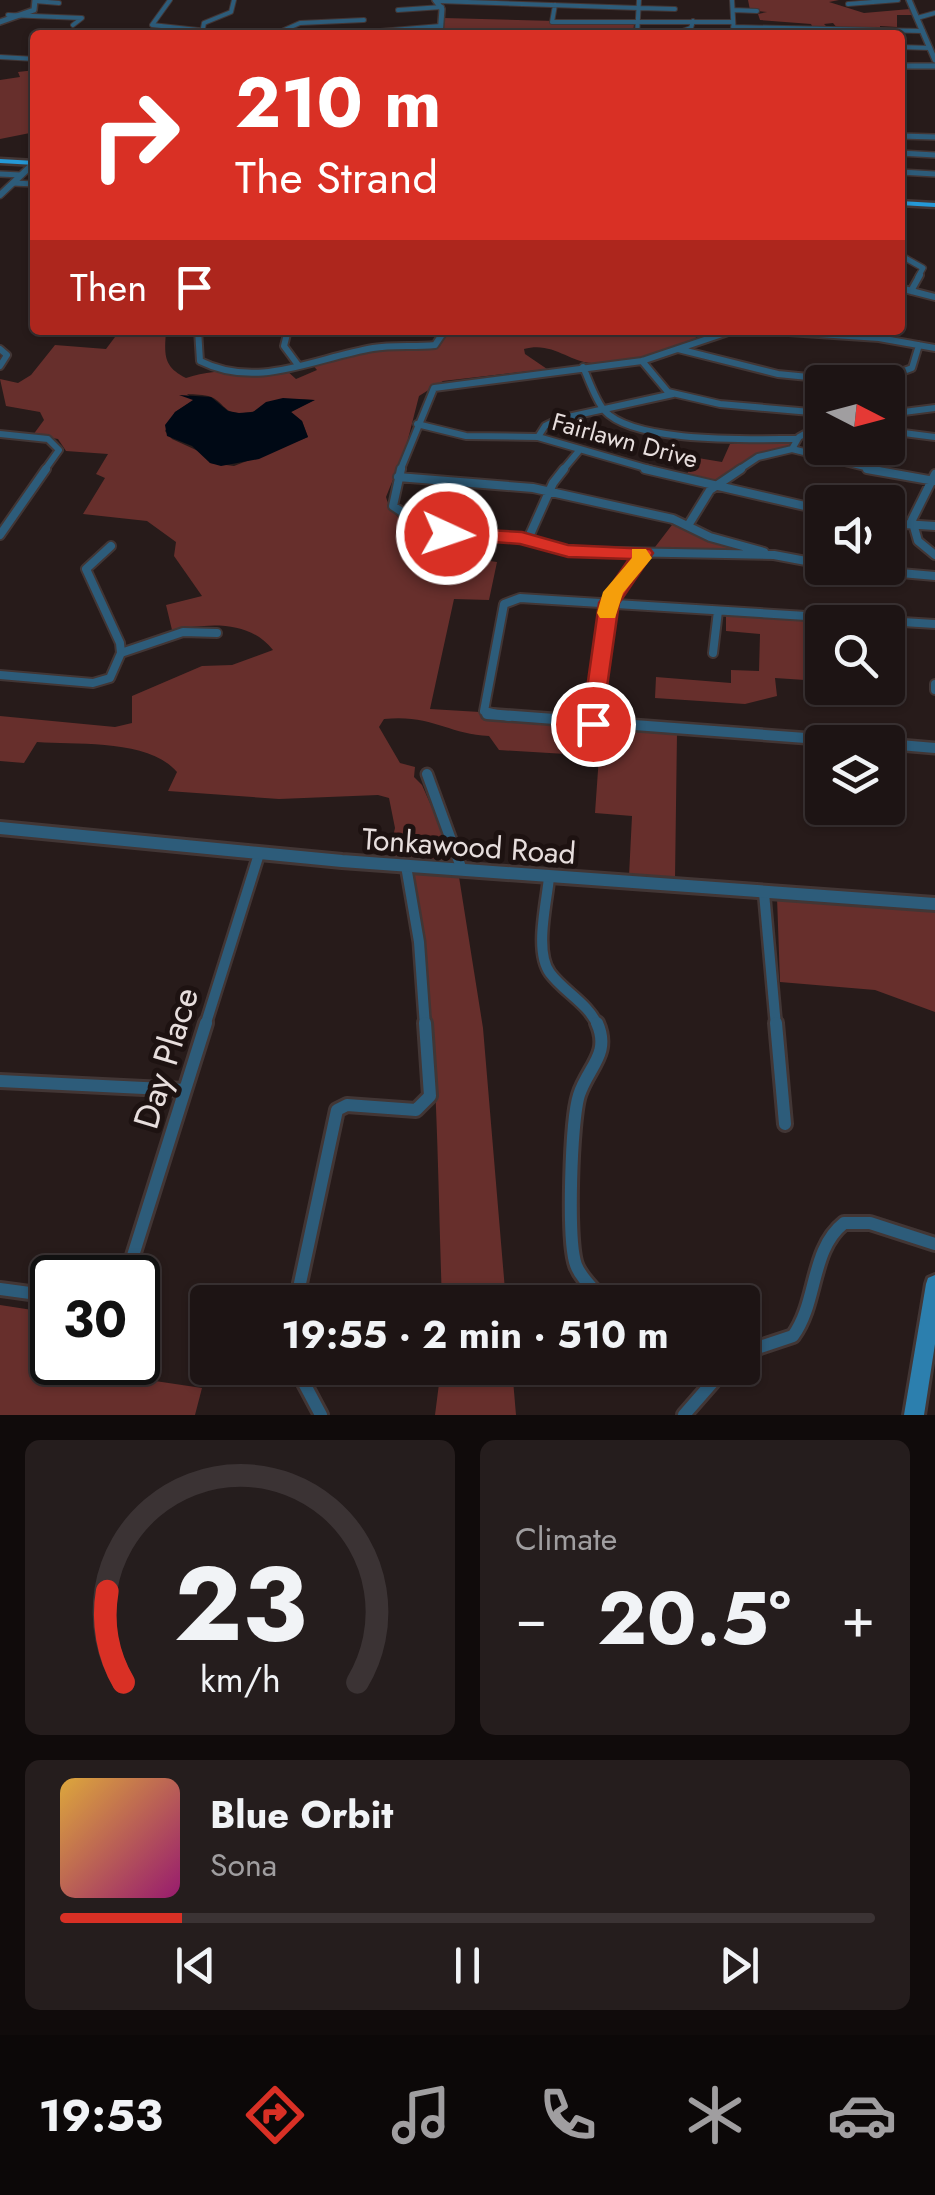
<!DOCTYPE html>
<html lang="en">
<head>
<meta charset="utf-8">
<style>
	:root { --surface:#1d1414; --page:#251d1d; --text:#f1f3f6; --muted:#a09ea0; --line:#3b3334; --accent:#d93025 }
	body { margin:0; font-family:Jost,sans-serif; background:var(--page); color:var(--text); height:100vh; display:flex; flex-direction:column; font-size:38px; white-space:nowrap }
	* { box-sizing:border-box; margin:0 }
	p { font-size:32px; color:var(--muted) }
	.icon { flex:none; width:55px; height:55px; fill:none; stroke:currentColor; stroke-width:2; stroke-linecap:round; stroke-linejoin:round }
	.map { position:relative; height:1415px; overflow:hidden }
	.side { display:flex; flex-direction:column; gap:25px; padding:25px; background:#100b0b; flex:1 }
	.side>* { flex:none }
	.guide { position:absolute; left:30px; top:30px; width:875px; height:305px; border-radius:10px; box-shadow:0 2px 8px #0004,0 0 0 2px var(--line); background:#d93025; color:#fff; overflow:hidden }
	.needle { width:65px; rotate:96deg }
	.controls { position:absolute; left:805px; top:365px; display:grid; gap:20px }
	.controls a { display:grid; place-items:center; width:100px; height:100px; border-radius:10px; background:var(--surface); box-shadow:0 2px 8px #0004,0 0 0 2px var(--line); font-size:50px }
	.speed { position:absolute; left:30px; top:1255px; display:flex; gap:20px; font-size:50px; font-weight:700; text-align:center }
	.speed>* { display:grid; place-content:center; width:130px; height:130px; border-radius:50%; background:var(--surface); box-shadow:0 2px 8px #0004,0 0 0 2px var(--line); line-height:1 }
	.speed .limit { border:5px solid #111; border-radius:15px; background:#fff; color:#111 }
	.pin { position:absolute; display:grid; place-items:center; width:85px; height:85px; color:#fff; margin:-42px; border:5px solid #fff; border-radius:50%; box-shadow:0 2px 10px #0007 }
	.me { position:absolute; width:110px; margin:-55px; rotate:93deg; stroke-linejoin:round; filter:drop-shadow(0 0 8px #0008) }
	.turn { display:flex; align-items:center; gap:35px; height:210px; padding:0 40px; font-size:45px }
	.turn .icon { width:130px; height:130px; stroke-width:2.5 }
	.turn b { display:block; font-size:70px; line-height:85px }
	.then { display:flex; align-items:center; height:95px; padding:0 40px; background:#0003; gap:20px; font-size:38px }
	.big { font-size:75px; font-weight:700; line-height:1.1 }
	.side .card { flex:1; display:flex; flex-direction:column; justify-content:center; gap:15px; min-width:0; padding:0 35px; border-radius:15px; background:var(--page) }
	.side .dial { align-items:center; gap:0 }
	.dial svg { height:260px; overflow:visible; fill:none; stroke:var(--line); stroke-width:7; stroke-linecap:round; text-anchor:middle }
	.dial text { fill:var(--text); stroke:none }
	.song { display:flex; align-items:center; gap:30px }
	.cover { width:120px; height:120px; border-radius:15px; background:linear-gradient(135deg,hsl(40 70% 55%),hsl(320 70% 35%)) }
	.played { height:10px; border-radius:5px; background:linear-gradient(90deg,var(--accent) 15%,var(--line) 15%) }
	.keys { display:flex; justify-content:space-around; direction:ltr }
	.heat { display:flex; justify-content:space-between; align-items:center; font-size:55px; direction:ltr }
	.side .tiles { flex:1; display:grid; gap:25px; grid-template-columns:1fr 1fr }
	.card:last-child { grid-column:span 2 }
	.trip { position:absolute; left:190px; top:1285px; width:570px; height:100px; border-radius:10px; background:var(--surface); box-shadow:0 2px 8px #0004,0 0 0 2px var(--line); font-weight:700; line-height:100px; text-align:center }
	.tab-bar { display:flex; height:160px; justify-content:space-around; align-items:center; background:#0c0808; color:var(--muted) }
	.tab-bar .icon { width:70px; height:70px }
	.tab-bar .current { color:var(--accent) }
	.tab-bar b { font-size:45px; color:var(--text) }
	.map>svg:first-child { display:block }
	.green { fill:#672f2c; fill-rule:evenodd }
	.water { fill:#000915 }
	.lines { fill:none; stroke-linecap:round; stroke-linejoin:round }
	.minor-far5-casing { stroke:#423635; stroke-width:6 }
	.minor-far4-casing { stroke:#423635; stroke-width:8 }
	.minor-far3-casing { stroke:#423635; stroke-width:10 }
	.minor-far2-casing { stroke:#423635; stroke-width:12 }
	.minor-far1-casing { stroke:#423635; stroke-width:15 }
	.minor-casing { stroke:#423635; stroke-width:18 }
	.tertiary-far2-casing { stroke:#423635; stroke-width:8 }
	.tertiary-far1-casing { stroke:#423635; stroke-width:9 }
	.tertiary-casing { stroke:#423635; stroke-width:18 }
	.secondary-casing { stroke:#423635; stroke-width:6 }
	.primary-casing { stroke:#423635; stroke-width:5 }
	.minor-far5 { stroke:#2d5c7a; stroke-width:4 }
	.minor-far4 { stroke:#2d5c7a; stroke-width:5 }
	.minor-far3 { stroke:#2d5c7a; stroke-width:6 }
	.minor-far2 { stroke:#2d5c7a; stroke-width:8 }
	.minor-far1 { stroke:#2d5c7a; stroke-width:10 }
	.minor { stroke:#2d5c7a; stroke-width:12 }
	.tertiary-far2 { stroke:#2d5c7a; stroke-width:5 }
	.tertiary-far1 { stroke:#2d5c7a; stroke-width:6 }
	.tertiary { stroke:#2d5c7a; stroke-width:12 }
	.secondary { fill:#2c7fae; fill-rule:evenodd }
	.primary { fill:#2599d7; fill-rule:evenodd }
	.route { fill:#d93025; stroke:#8d1f18; stroke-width:2.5 }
	.slow { fill:#f59e0b }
	.labels { text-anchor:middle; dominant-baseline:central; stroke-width:10; stroke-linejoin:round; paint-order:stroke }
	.far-street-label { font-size:25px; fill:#e7dedd; stroke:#1d1211 }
	.street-label { font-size:30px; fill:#e7dedd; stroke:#1d1211 }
	.near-street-label { font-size:35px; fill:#e7dedd; stroke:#1d1211 }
</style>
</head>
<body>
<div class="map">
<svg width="935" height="1415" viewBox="0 0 935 1415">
	<rect width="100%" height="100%" fill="#271b1a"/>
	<path class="green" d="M748,0H839L829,2L864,13L910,9L913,15H897V27L880,26V30L838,29L833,23L824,24L829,29L813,28L811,24L760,20L758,14L767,12L750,10Z
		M444,18L630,23L634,24L633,35H442Z
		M35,70V132L0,139V80L20,77L18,72Z
		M112,330L166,332C164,356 164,367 186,378C216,367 253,373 286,370L296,379L317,370L312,364L368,351L439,347L450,330L702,331C686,355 622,365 592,363C569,362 552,341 524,349L525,354L547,369L443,381L419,396L406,447L386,497C393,525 427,534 452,538L448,555L497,562L489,600L454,599L430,709L480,712L491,720L677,733L675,879L629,876L632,816L595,813L599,756L499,750L489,736C448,734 431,714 384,719L379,727L400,763L415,767L414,777L422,785L453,855L448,863L388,858L395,828L389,798L378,795L279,799L168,791L177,772C149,739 78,745 37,742L24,763L0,761V716L115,727L132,723V696L202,666L232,665L273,650C248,619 208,624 172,630L166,605L202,596L174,556L176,542L147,521L83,514L105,478L96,474L108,454L66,451L58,439L33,435L44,420L40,412L6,406L0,379L18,383L31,375L55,345L106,349L118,333ZM187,394C194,395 204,394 211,397C222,401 224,412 237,413C265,414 277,396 314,400L291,412L302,421L308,437L234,466L210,463L207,455L172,439L165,431L175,412L194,400Z
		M776,439L791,441L790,445L754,456L719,481L686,475L698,458L722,462L730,444Z
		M675,521L762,553L652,551Z
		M726,614L817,619L822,688H876L879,704L822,701L820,681L775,678L777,696L745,704L655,698L656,677L731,683V670L759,671L760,634L726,631Z
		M414,874L459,877L483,1028L506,1302H442C437,1160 438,1014 414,874Z
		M777,897L935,909V1012L875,990L780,982Z
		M0,1305L52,1313V1362L118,1363L115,1375L202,1388L195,1415H0Z
		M441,1368H512L516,1415H435Z"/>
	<path class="water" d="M179,395L211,397L228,411L239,413L253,412L266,402L283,398L315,400L291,412L302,421L308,437L259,459L221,466L210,463L192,446L167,436L165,425L175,412L193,400Z"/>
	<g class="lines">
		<g class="minor-far5-casing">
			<path id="minor-far5" d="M170,0L152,25L244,35
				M732,0L734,35
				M35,1L59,3
				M438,1L638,8
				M848,4L898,0
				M555,5L552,22H733
				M639,8L675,9
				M398,10L442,7
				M733,10L757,11
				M8,15L82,18L73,25
				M917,18L935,13
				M733,27L923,31
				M203,28L204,23L231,12L234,0
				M636,33L672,35
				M273,35L300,23L364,20
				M332,35L441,26
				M637,35L639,0
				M671,35L691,28L693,21
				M900,47L930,48
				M0,57L35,59"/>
		</g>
		<g class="minor-far4-casing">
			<path id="minor-far4" d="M900,136L935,137
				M900,153L935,155
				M900,172L935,174
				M0,174L20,175
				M13,183L35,184
				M900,255L923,268L918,277"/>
		</g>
		<g class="minor-far3-casing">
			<path id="minor-far3" d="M900,288L935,297
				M911,291L920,275
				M198,330L200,361C258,390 314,358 373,348C393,345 414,347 435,345L445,330
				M288,330L284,346L298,365
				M758,330L879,338L935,348
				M0,349L7,355L0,366
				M678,349L778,374L859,382
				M642,361L668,392L720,404L822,413
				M583,367C589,380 595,399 604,410C633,444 753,439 796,439
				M874,382L912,368L919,345
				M888,414L935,408
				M417,424L466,436L538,437L656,471
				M888,431L935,437
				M0,434L48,439L59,450L44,471
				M538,437L545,426L559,419L673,394
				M792,449L881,471
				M400,471L434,388L642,361L734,330
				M562,471L578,452
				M737,471L758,457L792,449L799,437L822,424"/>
		</g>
		<g class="minor-far2-casing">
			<path id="minor-far2" d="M401,469L393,506L429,530L521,538L567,551L774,555L822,564
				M645,469L822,510
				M867,469L935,481
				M935,474L912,520L918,541L935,555
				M398,477L533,488L673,519L710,537L764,552
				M888,523L935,526
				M689,524L710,490L741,469
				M0,535L46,469
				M528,539L553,483L564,469
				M844,568L935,576
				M121,653L183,632L217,633
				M713,653L718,611
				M0,675L93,683L110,678L121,653L120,643L86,569L111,546
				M935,684V690
				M509,717L484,711L504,604L520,598L935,624
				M594,717L609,603L643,553"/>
		</g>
		<g class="minor-far1-casing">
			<path id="minor-far1" d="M487,714L859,742
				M593,724L594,714
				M888,744L935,748
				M427,774L462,870
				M406,866L419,942L425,1026
				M549,877C547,902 534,951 550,973C564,992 588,1003 598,1026
				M764,893L776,1026
				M205,1026L259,854"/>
		</g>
		<g class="minor-casing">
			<path id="minor" d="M597,1023C611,1054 588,1067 579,1095C571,1120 567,1241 576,1265C581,1279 596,1291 605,1302
				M776,1023L785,1124
				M0,1081L185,1090
				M126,1278L206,1023
				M0,1289L52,1296
				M296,1302L337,1110L347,1105L416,1110L430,1096L425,1023
				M742,1353L793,1336C818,1302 810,1250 844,1223H870L935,1244
				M296,1368L321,1415
				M684,1415L725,1368"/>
		</g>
		<g class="tertiary-far2-casing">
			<path id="tertiary-far2" d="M435,0L442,9L440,35
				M909,0L935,60
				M0,22L34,10L35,0
				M900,66H935"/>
		</g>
		<g class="tertiary-far1-casing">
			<path id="tertiary-far1" d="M0,195L34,163"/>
		</g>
		<g class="tertiary-casing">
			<path id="tertiary" d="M0,828L342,861L935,904"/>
		</g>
		<g class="secondary-casing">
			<path id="secondary" d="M935,1275V1344L924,1415H904L926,1284L928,1278Z"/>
		</g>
		<g class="primary-casing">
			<path id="primary" d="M0,159L35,161V165L0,163Z
				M900,201L935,203V207L900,205Z"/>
		</g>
		<use href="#minor-far5" class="minor-far5"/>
		<use href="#minor-far4" class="minor-far4"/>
		<use href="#minor-far3" class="minor-far3"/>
		<use href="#minor-far2" class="minor-far2"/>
		<use href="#minor-far1" class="minor-far1"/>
		<use href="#minor" class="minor"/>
		<use href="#tertiary-far2" class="tertiary-far2"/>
		<use href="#tertiary-far1" class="tertiary-far1"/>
		<use href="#tertiary" class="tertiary"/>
		<use href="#secondary" class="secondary"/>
		<use href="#primary" class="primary"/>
	</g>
	<path class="route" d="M447,528L522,532L568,545L650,549L653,553L619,603L601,729L593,731L582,724L599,603L629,559L568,557L520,544L440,538V530Z"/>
	<path class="slow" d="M632,549H646L652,558L623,593L615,618H600L597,613L603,592L632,558Z"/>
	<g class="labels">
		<g class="far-street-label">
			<text transform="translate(625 440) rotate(15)">Fairlawn Drive</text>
		</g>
		<g class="street-label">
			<text transform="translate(469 846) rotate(4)">Tonkawood Road</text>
		</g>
		<g class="near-street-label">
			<text transform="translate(166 1058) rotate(-73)">Day Place</text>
		</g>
	</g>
</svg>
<div class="controls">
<a><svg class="needle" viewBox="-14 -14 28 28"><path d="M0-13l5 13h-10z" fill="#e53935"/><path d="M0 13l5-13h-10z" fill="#a09ea0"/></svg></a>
<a><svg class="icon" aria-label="sound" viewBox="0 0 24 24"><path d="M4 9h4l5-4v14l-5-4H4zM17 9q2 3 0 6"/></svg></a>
<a><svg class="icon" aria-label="search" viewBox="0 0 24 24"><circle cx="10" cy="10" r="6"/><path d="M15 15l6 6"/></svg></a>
<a><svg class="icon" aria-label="layers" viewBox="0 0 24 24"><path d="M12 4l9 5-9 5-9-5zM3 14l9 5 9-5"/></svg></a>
</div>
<div class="speed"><div class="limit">30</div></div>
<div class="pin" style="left:593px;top:724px;background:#d93025"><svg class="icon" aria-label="arrive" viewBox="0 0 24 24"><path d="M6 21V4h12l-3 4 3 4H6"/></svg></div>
<svg class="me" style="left:447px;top:534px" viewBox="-20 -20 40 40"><circle r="17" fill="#d93025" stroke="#fff" stroke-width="3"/><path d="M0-11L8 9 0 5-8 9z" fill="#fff"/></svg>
<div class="trip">19:55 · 2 min · 510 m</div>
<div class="guide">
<div class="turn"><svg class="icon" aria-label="right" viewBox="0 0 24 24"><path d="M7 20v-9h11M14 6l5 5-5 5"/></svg><div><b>210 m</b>The Strand</div></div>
<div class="then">Then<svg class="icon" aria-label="arrive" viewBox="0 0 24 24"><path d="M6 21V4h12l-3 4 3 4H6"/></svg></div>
</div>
</div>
<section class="side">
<div class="tiles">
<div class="card dial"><svg viewBox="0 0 100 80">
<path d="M14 69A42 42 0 1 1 86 69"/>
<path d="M14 69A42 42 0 0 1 9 41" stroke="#d93025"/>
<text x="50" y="56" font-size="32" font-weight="700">23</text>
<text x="50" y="72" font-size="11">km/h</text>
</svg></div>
<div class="card"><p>Climate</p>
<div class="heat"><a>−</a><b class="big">20.5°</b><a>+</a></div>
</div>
<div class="card">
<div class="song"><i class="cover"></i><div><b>Blue Orbit</b><p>Sona</p></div></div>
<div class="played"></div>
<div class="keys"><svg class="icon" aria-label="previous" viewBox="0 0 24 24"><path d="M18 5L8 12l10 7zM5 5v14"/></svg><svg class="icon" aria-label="pause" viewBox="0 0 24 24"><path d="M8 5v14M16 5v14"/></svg><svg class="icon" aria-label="next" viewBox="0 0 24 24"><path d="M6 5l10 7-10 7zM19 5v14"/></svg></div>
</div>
</div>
</section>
<nav class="tab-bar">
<b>19:53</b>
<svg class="icon current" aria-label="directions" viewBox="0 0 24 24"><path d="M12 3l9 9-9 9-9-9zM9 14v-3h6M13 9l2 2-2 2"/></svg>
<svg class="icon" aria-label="music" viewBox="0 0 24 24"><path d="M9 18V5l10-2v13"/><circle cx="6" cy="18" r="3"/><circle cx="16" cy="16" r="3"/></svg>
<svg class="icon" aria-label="phone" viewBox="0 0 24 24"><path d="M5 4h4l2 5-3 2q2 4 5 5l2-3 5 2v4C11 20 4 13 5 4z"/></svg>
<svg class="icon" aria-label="climate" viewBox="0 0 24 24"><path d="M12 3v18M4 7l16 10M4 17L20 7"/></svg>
<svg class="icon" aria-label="car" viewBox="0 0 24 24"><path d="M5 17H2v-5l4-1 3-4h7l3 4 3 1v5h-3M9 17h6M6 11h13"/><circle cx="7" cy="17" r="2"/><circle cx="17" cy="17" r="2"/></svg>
</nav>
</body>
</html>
